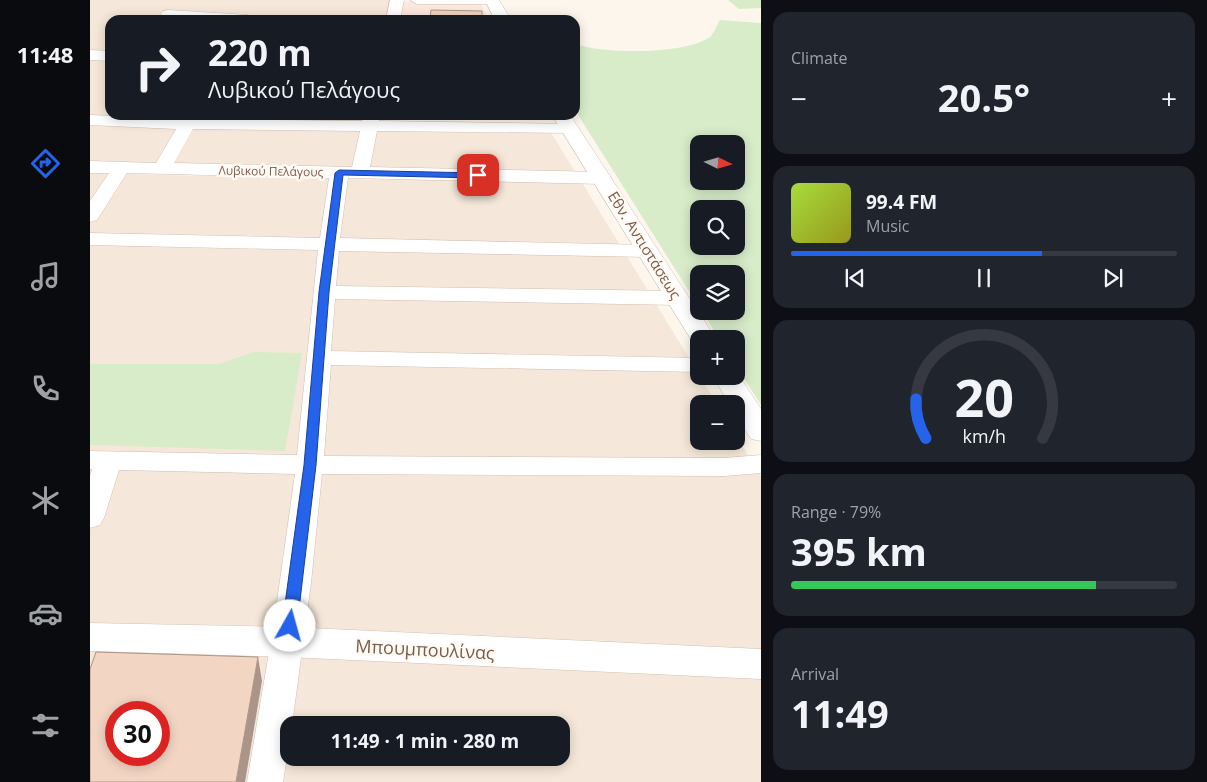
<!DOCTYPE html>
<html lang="en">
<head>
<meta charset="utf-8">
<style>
	:root { --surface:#171b24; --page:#20242c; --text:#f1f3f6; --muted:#9ea1a6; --line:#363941; --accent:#2563eb }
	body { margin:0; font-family:"Open Sans",sans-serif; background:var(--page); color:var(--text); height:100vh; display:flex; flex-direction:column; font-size:19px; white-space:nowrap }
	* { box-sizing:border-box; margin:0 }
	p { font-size:16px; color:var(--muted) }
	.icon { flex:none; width:28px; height:28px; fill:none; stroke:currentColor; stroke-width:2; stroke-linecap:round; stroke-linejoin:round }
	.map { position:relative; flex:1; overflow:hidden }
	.side { display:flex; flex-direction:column; gap:12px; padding:12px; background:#0d0f14; width:446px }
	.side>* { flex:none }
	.guide { position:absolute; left:15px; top:15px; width:475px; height:105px; border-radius:15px; box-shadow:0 2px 12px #0003; background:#171b24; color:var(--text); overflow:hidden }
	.needle { width:32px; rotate:95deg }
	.tools { position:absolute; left:600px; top:135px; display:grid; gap:10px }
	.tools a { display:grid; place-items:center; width:55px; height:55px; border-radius:10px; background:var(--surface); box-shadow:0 2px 12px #0003; font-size:25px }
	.speed { position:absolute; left:15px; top:701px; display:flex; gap:10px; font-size:25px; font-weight:700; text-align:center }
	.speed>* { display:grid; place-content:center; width:65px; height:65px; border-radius:50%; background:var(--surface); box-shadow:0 2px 12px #0003; line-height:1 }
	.speed .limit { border:8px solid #d22; background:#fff; color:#111 }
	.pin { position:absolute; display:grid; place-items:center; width:42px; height:42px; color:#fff; margin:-21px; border-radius:10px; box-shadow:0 2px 8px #0006 }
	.me { position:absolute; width:55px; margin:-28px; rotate:7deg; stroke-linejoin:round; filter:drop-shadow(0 0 4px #0008) }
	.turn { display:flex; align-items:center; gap:18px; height:105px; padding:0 20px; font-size:22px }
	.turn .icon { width:65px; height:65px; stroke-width:2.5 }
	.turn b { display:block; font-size:35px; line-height:42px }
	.big { font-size:38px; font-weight:700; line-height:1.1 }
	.side .widget { flex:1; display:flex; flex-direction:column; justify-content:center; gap:8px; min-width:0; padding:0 18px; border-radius:15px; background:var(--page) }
	.side .dial { align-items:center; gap:0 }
	.dial svg { height:130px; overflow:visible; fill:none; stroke:var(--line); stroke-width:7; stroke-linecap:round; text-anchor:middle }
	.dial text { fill:var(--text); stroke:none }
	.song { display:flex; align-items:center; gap:15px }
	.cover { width:60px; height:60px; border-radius:8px; background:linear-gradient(135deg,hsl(80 70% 55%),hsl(60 70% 35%)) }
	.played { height:5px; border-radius:2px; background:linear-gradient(90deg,var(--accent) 65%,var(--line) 65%) }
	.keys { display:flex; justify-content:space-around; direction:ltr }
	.heat { display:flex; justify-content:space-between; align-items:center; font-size:28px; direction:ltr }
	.charge { height:8px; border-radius:4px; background:linear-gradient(90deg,#34c759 79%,var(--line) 0) }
	.trip { position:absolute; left:190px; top:716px; width:290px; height:50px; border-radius:15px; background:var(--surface); box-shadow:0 2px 12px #0003; font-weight:700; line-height:50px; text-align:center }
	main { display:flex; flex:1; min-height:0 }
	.tab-bar { display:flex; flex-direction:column; width:90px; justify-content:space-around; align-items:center; background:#090b0e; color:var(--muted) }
	.tab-bar .icon { width:35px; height:35px }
	.tab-bar .active { color:var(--accent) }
	.tab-bar b { font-size:22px; color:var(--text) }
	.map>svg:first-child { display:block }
	.residential { fill:#f5e8da; fill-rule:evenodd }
	.commercial { fill:#fde8e0 }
	.green { fill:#d8ecc9; fill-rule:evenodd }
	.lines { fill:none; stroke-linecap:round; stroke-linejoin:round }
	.street-casing { stroke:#d1beb0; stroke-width:1 }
	.secondary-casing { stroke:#d6c0b0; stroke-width:1 }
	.street { fill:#fff; fill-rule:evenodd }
	.secondary { fill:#fff; fill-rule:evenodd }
	.shaded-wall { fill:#aa9588 }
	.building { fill:#f3d5c3; stroke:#aa9588; fill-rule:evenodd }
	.route { fill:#2563eb; stroke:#184099 }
	.labels { text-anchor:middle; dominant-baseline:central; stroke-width:5; stroke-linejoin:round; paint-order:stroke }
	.far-street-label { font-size:12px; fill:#7a5c4d; stroke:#fffaf3 }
	.street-label { font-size:15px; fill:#7a5c4d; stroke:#fffaf3 }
	.near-street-label { font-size:18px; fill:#7a5c4d; stroke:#fffaf3 }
</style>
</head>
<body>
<main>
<nav class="tab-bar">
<b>11:48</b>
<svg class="icon active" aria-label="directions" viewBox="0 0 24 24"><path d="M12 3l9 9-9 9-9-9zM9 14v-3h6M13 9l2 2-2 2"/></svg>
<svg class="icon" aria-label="music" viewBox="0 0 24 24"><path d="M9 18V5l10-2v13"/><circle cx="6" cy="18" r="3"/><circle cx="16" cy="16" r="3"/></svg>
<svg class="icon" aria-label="phone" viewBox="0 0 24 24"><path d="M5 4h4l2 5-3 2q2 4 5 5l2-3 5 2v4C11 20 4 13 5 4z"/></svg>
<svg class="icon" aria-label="climate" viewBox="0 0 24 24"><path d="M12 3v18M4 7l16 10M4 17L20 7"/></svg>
<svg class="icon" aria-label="car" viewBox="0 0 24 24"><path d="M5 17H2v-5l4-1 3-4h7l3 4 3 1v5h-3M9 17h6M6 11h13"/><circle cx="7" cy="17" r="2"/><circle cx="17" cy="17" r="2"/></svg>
<svg class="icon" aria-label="filters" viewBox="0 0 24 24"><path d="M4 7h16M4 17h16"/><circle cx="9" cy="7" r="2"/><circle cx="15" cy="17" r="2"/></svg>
</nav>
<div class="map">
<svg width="671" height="782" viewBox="0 0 671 782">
	<rect width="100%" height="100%" fill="#fdf6ec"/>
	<path class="residential" d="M0,0H301L296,20H20V115H272L269,129L460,131L486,173L0,162Z
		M0,173L233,179L491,181L627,404H609V441H646V436L671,476V782H0ZM26,712H69V755H26ZM199,725H471V758H199Z"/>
	<path class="commercial" d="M313,1L390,3L399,20H309Z"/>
	<path class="green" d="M638,0H671V8L649,9Z
		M630,20L671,23V405L646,366V339H629L612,311H646V274H609V307L485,110V44C514,54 595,55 620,37C624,33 627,25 630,20ZM609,144H646V181H609ZM609,209H646V246H609Z
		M163,352L212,353L195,451L0,445V364H130Z"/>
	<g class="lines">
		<g class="street-casing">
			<path id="street" d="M300,0H314L310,20H296Z
				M320,0H409L402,4H327Z
				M78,10L158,15L165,19L107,20L73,17L71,14L73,11Z
				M0,50L20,51V61L0,60Z
				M0,115L92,119L94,115H110L108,119L272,121L274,115H290L289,121L486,124L489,128L486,132L480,133L287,131L280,167L512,172L519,174L521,178L519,182L512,184L258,178L250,238L557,245L564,247L567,251L564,255L557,257L249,251L246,286L588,291L596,293L599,298L596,303L588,305L245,299L241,351L609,358V372L241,365L234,456L634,458L671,455V473L634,476L232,474L221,583L202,725H199V744L193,782H157L184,623L205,474L29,470L14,518L10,525L0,528V476L2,469H0V451L207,455L228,250L0,245V233L230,238L239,178L37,173L7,220L0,222V201L19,173H0V161L66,163L86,129L0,125ZM103,129L270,131L262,167L84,163Z"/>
		</g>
		<g class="secondary-casing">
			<path id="secondary" d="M395,0H409L421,20H405Z
				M462,115H480L626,339H609V346L604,344Z
				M646,371L671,409V441L661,439L646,415V404H639L623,376H646Z
				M0,623L197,627L671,649V679L197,657L0,651Z"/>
		</g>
		<use href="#street" class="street"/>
		<use href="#secondary" class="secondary"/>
	</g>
	<path class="shaded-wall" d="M168,657L172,681L155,782H146Z"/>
	<path class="building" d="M341,10L392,11V20H340Z
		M6,652L168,657L146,782H0V669ZM26,712H69V755H26Z"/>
	<path class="route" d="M249,170L388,173L392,175L388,178L253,175L239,292L226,465L207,626L205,630L200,631L194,630L192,626L214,465L229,292L245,173Z"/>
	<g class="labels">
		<g class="far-street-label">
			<text transform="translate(181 171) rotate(1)">Λυβικού Πελάγους</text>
		</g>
		<g class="street-label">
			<text transform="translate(555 245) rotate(58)">Εθν. Αντιστάσεως</text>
		</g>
		<g class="near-street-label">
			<text transform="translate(335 649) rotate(3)">Μπουμπουλίνας</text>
		</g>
	</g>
</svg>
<div class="tools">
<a><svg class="needle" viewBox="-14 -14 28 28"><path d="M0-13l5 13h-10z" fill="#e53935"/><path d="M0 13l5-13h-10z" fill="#9ea1a6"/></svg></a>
<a><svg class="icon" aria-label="search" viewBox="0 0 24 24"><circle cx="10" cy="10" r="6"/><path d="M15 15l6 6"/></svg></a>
<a><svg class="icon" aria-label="layers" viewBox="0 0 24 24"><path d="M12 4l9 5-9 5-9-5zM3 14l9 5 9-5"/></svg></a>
<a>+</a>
<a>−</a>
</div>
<div class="speed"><div class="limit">30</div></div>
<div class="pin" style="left:388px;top:175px;background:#d93025"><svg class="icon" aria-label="arrive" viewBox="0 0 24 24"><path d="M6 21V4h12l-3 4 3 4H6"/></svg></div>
<svg class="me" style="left:200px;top:626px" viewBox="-20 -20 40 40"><circle r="19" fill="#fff"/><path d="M0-13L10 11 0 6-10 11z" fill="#2563eb"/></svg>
<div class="trip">11:49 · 1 min · 280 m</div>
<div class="guide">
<div class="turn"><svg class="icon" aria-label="right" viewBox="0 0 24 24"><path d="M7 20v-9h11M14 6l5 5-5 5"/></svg><div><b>220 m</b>Λυβικού Πελάγους</div></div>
</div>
</div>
<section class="side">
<div class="widget"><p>Climate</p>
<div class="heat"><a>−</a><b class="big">20.5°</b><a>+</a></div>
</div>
<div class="widget">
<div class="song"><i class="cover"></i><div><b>99.4 FM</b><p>Music</p></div></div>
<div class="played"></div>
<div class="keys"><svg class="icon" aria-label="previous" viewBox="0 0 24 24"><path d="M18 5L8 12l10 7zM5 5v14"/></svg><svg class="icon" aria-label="pause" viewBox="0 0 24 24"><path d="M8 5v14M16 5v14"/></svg><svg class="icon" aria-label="next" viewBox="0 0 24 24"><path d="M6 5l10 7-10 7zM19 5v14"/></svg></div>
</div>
<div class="widget dial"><svg viewBox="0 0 100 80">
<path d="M14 69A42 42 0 1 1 86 69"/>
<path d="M14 69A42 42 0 0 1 8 45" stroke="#2563eb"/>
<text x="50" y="56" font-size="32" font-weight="700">20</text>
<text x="50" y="72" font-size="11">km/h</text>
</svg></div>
<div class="widget"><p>Range · 79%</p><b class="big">395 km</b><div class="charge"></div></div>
<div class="widget"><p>Arrival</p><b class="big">11:49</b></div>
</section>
</main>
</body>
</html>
